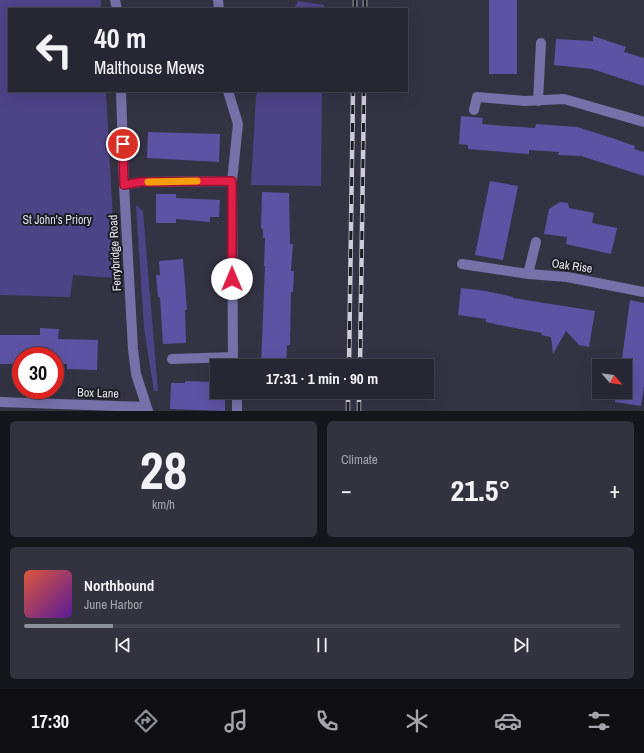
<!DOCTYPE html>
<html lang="en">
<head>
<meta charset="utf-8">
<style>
	:root { --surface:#272633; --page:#33323f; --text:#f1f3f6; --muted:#a4a5ac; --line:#43434e; --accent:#8c9099 }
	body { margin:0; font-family:"Archivo Narrow",sans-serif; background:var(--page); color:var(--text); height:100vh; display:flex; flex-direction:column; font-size:15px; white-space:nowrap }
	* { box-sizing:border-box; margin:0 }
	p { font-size:13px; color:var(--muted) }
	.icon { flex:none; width:22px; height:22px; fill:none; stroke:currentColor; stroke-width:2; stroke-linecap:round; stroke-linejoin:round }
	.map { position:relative; height:411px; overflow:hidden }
	.panel { display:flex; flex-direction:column; gap:10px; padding:10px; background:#15151c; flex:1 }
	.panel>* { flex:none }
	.hud { position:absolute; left:8px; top:8px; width:400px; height:84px; border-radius:0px; box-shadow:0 4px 16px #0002,0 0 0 1px var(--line); background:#272633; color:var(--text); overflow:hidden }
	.needle { width:26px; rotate:118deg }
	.tools { position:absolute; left:592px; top:359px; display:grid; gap:8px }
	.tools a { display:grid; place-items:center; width:40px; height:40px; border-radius:0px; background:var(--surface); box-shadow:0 4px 16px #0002,0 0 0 1px var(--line); font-size:20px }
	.speed { position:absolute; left:12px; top:347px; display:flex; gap:8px; font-size:20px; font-weight:700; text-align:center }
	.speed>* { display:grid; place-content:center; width:52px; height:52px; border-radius:50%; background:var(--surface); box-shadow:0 4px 16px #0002,0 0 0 1px var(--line); line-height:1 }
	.speed .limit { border:6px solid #d22; background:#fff; color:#111 }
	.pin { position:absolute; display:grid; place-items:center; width:34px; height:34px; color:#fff; margin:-17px; border:2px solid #fff; border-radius:50%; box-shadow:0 1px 4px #0007 }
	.me { position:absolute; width:44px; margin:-22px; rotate:0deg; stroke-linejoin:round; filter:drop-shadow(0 0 3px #0008) }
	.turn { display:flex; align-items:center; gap:14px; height:84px; padding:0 20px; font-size:18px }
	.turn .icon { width:52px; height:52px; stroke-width:2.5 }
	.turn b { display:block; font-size:28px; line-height:34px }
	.big { font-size:30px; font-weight:700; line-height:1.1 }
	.panel .tile { flex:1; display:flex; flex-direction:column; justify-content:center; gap:6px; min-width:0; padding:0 14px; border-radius:6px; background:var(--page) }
	.panel .dial { align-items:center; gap:0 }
	.dial b { font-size:52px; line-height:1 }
	.song { display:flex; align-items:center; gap:12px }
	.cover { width:48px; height:48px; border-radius:6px; background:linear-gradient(135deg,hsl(10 70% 55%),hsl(270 70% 35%)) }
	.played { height:4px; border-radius:2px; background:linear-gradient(90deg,var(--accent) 15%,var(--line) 15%) }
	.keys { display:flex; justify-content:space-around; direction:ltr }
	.heat { display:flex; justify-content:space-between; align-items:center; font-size:22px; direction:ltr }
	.panel .tiles { flex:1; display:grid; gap:10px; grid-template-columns:1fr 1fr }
	.tile:last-child { grid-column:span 2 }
	.trip { position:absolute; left:210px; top:359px; width:224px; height:40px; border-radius:0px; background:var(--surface); box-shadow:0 4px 16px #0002,0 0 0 1px var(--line); font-weight:700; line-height:40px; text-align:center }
	.menu { display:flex; height:64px; justify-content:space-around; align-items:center; background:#100f14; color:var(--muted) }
	.menu .icon { width:28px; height:28px }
	.menu .current { color:var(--accent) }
	.menu b { font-size:18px; color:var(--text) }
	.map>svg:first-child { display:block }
	.green { fill:#4d4387 }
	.building { fill:#5e52a4 }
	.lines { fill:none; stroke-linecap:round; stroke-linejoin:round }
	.minor { stroke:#7671a8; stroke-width:10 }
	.rail-casing { stroke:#cdccd8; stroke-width:4.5 }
	.rail { stroke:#1c1c23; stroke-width:3; stroke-dasharray:9; stroke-linecap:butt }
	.route-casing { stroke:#92132f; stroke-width:10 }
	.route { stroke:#e11d48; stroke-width:7 }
	.slow { stroke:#f59e0b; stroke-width:7 }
	.labels { text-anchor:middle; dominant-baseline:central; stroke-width:4; stroke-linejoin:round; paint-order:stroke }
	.park-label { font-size:12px; fill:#dbdaf2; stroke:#1c1c23 }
	.street-label { font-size:12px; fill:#e8e7f2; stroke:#1c1c23 }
</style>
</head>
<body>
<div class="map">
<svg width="644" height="411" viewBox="0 0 644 411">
	<rect width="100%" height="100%" fill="#343344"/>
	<path class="green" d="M0,0H101V9H9V91H106L116,278L73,275L70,297L0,295Z
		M298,1L324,5V9H294Z
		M258,91H322L321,186L251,185L256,96Z
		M136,205L143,211L158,391H154L144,328Z"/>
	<path class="building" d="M489,0H517V74H489Z
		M593,36L626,47L624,52L644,58V86L592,69L554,65L556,39L593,41Z
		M461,116L483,118L482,124L506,126L535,128L536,124L577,127L612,138L635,146L634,149L644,152V176L581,156L558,155L559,152L529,150V154L468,149V145L459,144Z
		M148,132L220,134L219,162L147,158Z
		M490,181L518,186L503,260L475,255Z
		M262,192L289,193L290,244H293L291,271H294L293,292H291L290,345H287L286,366H261L265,266H264L265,238H263V229L261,228Z
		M156,194H176V198L220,200L219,217H210V222L176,219V223H156Z
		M560,202L568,203L569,208L594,213L592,223L617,228L611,254L566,244L567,237L544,234L549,209Z
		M183,259L187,310H185L186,343L163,344L160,297H158L156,275H160L159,261Z
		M461,288L486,291L513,297V298L595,311L589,347L579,345L566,331L553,354L551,337L541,335L542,333L499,325L486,322V319L458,315Z
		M630,300L644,303V386L641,406L615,402L617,392H625V366H621Z
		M40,328L59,329L58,339L98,340L97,370L67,369V364H55V356H20V364H0V335H40Z
		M185,381L214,382L213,385H217V392H225V411L170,409L171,383H185Z"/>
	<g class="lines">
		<path class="minor" d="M115,0L117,9
			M218,0L219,9
			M121,91L124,185L133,349L136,374L148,411
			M228,91L238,124L232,181L233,366
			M538,101L541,43
			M474,110L477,97L525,101L564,99L644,122
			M124,185L140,182L232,181
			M462,264L528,274L567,277L644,292
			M528,274L536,242
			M172,359L233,357
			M0,402L146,407
			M237,411V392"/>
		<g class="rail-casing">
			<path id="rail" d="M355,9V0
				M365,9V0
				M349,366L353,91
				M360,366L364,91
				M348,411V392
				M359,411V392"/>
		</g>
		<use href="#rail" class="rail"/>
	</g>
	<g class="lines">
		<g class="route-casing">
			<path id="route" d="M123,144L124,185L140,182L232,181V279"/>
		</g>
		<use href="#route" class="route"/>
		<path class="slow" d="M148,182L197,181"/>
	</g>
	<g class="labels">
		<g class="park-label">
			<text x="57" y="220">St John's Priory</text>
		</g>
		<g class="street-label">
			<text transform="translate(115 253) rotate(-93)">Ferrybridge Road</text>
			<text transform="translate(572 266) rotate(8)">Oak Rise</text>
			<text transform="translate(98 393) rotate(2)">Box Lane</text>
		</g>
	</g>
</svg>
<div class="tools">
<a><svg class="needle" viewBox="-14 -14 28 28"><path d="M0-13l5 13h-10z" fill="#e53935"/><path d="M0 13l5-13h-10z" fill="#a4a5ac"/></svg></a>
</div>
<div class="speed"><div class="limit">30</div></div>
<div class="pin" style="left:123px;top:144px;background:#d93025"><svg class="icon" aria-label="arrive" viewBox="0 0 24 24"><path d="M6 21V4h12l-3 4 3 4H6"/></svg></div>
<svg class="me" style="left:232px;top:279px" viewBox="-20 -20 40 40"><circle r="19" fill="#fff"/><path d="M0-13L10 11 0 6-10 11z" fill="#e11d48"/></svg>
<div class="trip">17:31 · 1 min · 90 m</div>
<div class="hud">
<div class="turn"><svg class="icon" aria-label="left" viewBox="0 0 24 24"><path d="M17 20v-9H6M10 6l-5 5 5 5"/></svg><div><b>40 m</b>Malthouse Mews</div></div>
</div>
</div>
<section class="panel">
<div class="tiles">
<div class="tile dial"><b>28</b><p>km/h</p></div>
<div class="tile"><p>Climate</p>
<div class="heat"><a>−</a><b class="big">21.5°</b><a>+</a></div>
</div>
<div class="tile">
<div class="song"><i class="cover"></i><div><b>Northbound</b><p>June Harbor</p></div></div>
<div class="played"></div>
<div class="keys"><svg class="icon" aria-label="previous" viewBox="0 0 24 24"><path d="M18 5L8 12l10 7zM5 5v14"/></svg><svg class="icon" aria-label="pause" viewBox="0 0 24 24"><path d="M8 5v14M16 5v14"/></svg><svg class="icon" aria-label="next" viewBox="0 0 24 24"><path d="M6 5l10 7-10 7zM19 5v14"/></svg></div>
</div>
</div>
</section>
<nav class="menu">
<b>17:30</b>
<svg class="icon current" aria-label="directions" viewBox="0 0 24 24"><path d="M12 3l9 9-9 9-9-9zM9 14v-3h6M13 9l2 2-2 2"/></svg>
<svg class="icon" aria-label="music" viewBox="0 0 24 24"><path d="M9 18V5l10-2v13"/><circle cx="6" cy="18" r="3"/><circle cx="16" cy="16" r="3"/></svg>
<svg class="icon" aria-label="phone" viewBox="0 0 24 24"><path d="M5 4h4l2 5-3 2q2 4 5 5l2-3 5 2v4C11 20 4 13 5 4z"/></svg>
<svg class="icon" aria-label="climate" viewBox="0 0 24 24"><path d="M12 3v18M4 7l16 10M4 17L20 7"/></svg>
<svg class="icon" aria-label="car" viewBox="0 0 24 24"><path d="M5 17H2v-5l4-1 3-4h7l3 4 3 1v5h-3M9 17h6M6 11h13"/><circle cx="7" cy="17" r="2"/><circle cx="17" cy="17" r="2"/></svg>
<svg class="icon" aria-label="filters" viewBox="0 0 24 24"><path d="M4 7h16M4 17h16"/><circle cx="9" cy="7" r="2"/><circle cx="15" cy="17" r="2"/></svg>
</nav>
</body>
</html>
